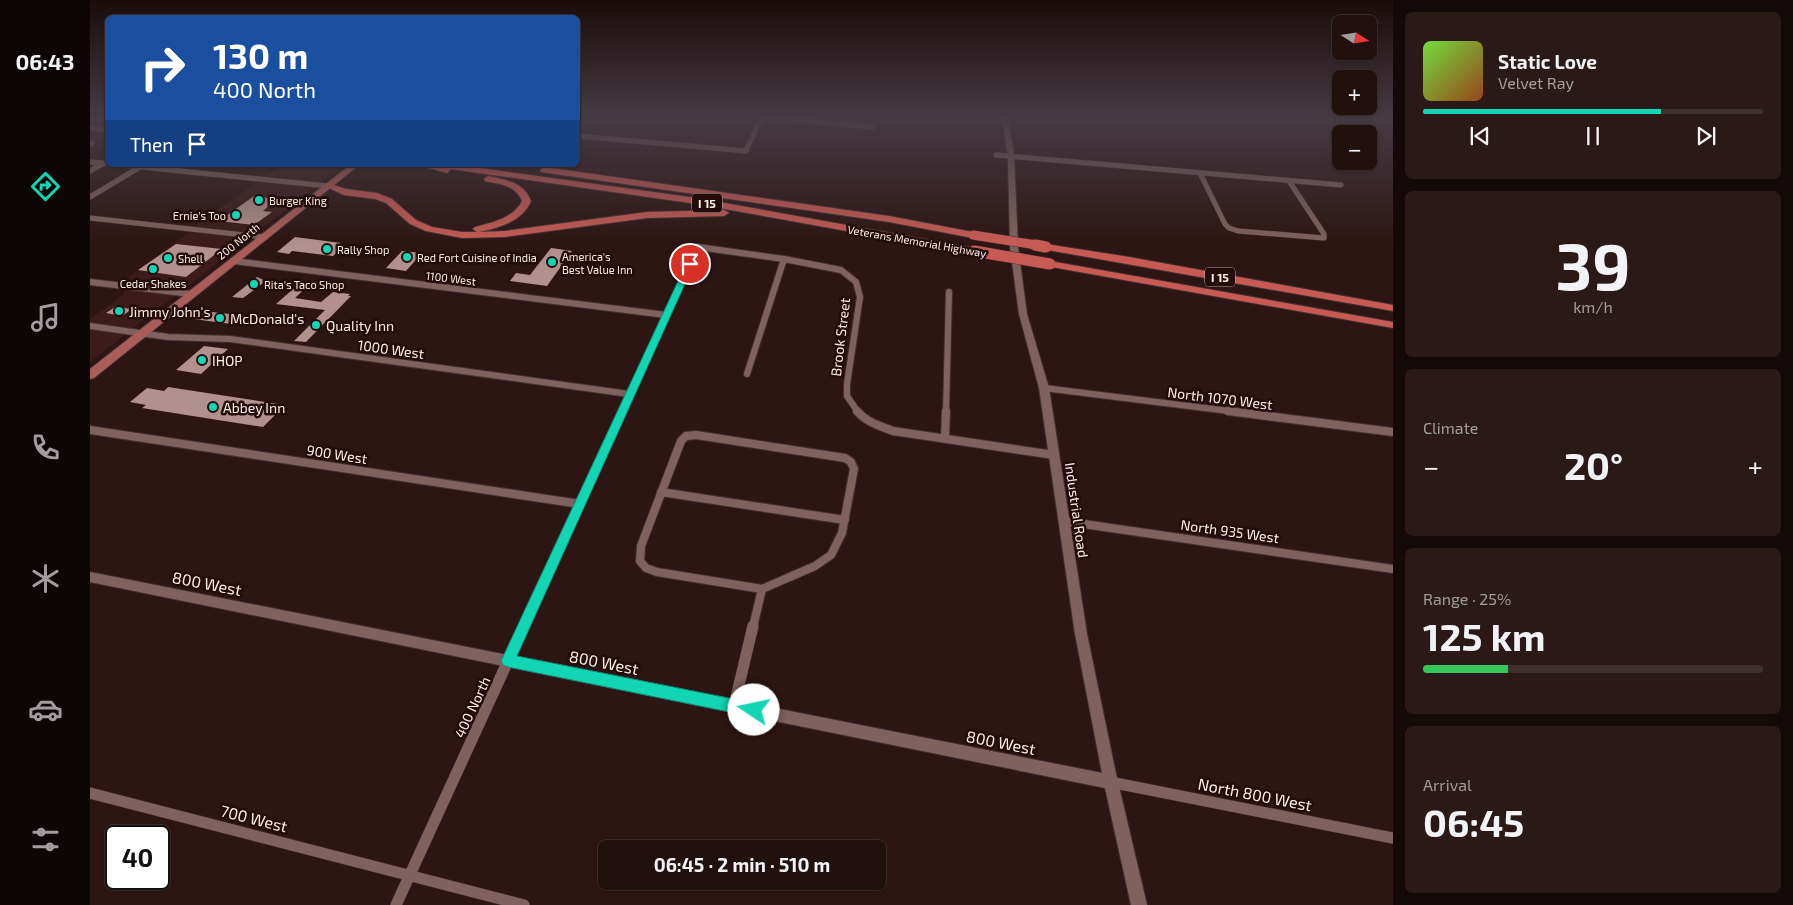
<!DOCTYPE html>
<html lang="en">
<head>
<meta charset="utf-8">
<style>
	:root { --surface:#22100e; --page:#2a1917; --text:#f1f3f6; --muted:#a29d9e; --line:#3f302e; --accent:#12d5b4 }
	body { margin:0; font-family:"Exo 2",sans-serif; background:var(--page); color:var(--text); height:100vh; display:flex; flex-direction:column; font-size:19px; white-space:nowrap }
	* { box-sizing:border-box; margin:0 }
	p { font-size:16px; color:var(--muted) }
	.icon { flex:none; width:28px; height:28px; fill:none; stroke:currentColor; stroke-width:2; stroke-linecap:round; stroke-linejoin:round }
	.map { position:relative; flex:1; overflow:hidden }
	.panel { display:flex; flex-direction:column; gap:12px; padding:12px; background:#130908; width:400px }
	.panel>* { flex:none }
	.hud { position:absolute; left:15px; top:15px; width:475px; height:152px; border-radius:8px; box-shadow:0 1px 4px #0004,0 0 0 1px var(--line); background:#1a4fa0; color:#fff; overflow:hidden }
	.needle { width:32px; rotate:102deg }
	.fabs { position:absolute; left:1242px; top:15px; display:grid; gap:10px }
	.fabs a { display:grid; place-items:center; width:45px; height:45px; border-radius:8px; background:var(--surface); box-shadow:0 1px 4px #0004,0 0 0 1px var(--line); font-size:25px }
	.speed { position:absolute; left:15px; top:825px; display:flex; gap:10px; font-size:25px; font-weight:700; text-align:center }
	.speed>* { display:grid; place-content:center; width:65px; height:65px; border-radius:50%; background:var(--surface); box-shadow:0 1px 4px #0004,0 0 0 1px var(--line); line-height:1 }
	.speed .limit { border:2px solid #111; border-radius:8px; background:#fff; color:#111 }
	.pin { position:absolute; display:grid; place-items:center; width:42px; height:42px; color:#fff; margin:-21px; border:2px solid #fff; border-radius:50%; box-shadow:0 1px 5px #0007 }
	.me { position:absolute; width:55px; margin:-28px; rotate:281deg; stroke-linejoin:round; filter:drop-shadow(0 0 4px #0008) }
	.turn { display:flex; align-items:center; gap:18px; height:105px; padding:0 25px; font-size:22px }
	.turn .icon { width:65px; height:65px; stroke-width:2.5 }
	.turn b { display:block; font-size:35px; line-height:42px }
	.then { display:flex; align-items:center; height:48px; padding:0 25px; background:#0003; gap:10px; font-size:19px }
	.big { font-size:38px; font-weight:700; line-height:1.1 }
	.panel .widget { flex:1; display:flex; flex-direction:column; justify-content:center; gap:8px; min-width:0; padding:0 18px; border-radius:8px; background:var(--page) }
	.panel .dial { align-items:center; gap:0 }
	.dial b { font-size:65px; line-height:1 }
	.song { display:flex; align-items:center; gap:15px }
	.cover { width:60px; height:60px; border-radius:8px; background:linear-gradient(135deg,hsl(100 70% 55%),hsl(20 70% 35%)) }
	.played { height:5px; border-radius:2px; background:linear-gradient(90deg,var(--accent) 70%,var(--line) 70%) }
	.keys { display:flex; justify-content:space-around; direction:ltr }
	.heat { display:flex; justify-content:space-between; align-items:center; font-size:28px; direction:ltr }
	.charge { height:8px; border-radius:4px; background:linear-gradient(90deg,#34c759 25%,var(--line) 0) }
	.trip { position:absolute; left:508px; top:840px; width:288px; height:50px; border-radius:8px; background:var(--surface); box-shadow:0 1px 4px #0004,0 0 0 1px var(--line); font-weight:700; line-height:50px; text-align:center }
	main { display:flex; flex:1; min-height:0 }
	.menu { display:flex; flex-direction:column; width:90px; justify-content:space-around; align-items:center; background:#0e0606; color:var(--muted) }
	.menu .icon { width:35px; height:35px }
	.menu .selected { color:var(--accent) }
	.menu b { font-size:22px; color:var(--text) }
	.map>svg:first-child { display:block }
	.built { fill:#3b1c1a }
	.building { fill:#b1908d }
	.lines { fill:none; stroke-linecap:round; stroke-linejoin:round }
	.minor-far3-casing { stroke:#433131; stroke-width:6 }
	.minor-far2-casing { stroke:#433131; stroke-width:8 }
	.minor-far1-casing { stroke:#433131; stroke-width:10 }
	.minor-casing { stroke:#433131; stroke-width:12 }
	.tertiary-casing { stroke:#433131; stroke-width:2 }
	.primary-casing { stroke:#433131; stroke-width:2 }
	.motorway-casing { stroke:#433131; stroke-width:2 }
	.minor-far3 { stroke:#7f615e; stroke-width:5 }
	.minor-far2 { stroke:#7f615e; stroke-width:6 }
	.minor-far1 { stroke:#7f615e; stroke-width:8 }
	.minor { stroke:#7f615e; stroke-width:11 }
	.tertiary { fill:#7f615e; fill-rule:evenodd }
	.primary { fill:#aa5d58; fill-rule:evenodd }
	.motorway { fill:#c75b54; fill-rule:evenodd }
	.motorway-bridge-far1-casing { stroke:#433131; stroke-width:10; stroke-linecap:butt }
	.motorway-bridge-casing { stroke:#433131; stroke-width:12; stroke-linecap:butt }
	.motorway-bridge-far1 { stroke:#c75b54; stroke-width:9 }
	.motorway-bridge { stroke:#c75b54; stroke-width:11 }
	.route { fill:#12d5b4; stroke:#0c8a75 }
	.poi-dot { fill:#12d5b4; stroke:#230c0a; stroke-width:2 }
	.labels { text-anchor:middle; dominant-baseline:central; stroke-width:5; stroke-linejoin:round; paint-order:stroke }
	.far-poi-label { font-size:11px; fill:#fdeeed; stroke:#230c0a; text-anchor:start }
	.far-street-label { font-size:11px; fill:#fdeeed; stroke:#230c0a }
	.shield { fill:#230c0a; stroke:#bcaaa9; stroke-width:1 }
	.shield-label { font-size:12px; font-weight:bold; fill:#fdeeed }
	.poi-label { font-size:14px; fill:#fdeeed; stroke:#230c0a; text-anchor:start }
	.street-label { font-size:14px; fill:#fdeeed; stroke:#230c0a }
	.near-street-label { font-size:16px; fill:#fdeeed; stroke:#230c0a }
</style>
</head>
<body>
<main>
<nav class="menu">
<b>06:43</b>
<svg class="icon selected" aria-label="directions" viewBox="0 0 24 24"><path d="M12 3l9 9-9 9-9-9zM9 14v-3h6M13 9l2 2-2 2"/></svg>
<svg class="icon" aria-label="music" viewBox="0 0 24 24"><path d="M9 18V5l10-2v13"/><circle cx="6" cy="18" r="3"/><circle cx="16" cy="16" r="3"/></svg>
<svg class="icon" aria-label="phone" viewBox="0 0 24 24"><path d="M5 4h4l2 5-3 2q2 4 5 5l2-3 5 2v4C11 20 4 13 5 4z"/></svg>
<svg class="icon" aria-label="climate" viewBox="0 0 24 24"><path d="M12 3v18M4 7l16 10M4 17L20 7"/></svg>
<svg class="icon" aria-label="car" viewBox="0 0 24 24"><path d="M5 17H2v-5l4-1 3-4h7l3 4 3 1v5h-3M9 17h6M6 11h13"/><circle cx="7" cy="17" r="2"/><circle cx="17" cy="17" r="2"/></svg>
<svg class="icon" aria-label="filters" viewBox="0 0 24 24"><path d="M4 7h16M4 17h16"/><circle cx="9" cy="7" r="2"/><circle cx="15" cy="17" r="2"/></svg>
</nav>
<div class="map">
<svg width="1303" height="905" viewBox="0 0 1303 905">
	<rect width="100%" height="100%" fill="#2d1513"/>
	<path class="built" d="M1223,118H1303V124Z
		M192,165H253L0,362V319L34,294L36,279L98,233L109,223Z"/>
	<path class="building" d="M164,196L186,199L173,211L182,212L164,225L129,221Z
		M205,237L251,243L248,245L254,246L243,256L202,251L199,254L187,252Z
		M86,244L132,249L96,277L48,270Z
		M461,248L482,251L457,286L420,281L426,273L440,275Z
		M312,251L332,253L316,271L296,268Z
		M167,277L176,281L153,298L142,297Z
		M210,283L220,284L205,298L231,302L243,292L260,294L258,296H261L216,342L204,341L235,310L186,304Z
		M25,307L42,309L32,316L16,313Z
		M112,311L158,316L149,325L103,319Z
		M114,346L138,349L111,374L86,370Z
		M78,387L195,405L173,427L52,408L56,405L40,402L57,388L74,391Z"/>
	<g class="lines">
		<g class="minor-far3-casing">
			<path id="minor-far3" d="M679,118L783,127
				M488,136L656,151L671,118
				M0,144L2,143
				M906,155L1251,185
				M0,162L15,163
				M32,165L238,186
				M0,171L18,161
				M1110,173L1135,224L1139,228L1148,231L1234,238V234L1199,181
				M0,197L50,167
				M0,218L173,237"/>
		</g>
		<g class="minor-far2-casing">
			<path id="minor-far2" d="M144,261L576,315
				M0,282L101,294
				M0,326L78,337L140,339L539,394
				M657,374L694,259
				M954,388L1147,412
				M532,412L608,247L694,259L751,270L766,282L770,297L757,384V396L768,412
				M856,412L859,292"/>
		</g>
		<g class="minor-far1-casing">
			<path id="minor-far1" d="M767,411C776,422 790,426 803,431L964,455
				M1138,411L1303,432
				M0,430L490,504
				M606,435L755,458L761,462L764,469L752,533L741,555L725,566L672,589L567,572L556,568L550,561L551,546L591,441L596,436Z
				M855,439L856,411
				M571,492L755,520
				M973,521L1303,569
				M433,627L533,411
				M663,627L672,589"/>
		</g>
		<g class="minor-casing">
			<path id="minor" d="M644,706L663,626
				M1020,782L1303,838
				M0,793L434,905
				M306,905L434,626"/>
		</g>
		<g class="tertiary-casing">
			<path id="tertiary" d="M912,118H918L924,155L928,247L937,314L959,388L997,634L1026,774L1057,905H1041L1015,788L0,582V572L1012,773L985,634L949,388L929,314L920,247L918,155Z"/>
		</g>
		<g class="primary-casing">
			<path id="primary" d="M260,165H269L4,378L0,379V369Z"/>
		</g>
		<g class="motorway-casing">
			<path id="motorway" d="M0,118H18V122L0,120Z
				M0,126L18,128V132L0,130Z
				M328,165H368L607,198L884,248L889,251L884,254L607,204L361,169L357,173Z
				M454,167L799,216L883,232L888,235L883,238L799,222L451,172L450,170Z
				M398,176C416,180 434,182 441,201C433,221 409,228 389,232L415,231L557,212L634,210L639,213L634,216L557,218L415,237L372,238L336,231L320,224L296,203L285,199L254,195L234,186L238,183L256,189L287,193L302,199L326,220L342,227L372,232H387L383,229L385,227C401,223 424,218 432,201C426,185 409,184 395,181L394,179Z
				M956,244L1039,257L1303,305V311L952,249V245Z
				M960,261L1303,322V328L956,266L955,264L956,262Z"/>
		</g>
		<use href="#minor-far3" class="minor-far3"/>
		<use href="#minor-far2" class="minor-far2"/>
		<use href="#minor-far1" class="minor-far1"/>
		<use href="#minor" class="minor"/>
		<use href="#tertiary" class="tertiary"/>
		<use href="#primary" class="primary"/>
		<use href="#motorway" class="motorway"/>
		<g class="motorway-bridge-far1-casing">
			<path id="motorway-bridge-far1" d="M883,235L953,246"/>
		</g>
		<g class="motorway-bridge-casing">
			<path id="motorway-bridge" d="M945,245L956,247
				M884,251L960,264"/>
		</g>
		<use href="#motorway-bridge-far1" class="motorway-bridge-far1"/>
		<use href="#motorway-bridge" class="motorway-bridge"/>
	</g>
	<linearGradient id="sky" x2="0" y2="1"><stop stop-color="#190c0a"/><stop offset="0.48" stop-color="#463b44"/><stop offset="1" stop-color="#463b44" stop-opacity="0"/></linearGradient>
	<rect width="1303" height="244" fill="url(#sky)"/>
	<path class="route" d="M600,261L604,264L427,656L664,703L669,705L671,710L669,715L664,717L418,667L413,665L411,661L596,264Z"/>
	<g class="poi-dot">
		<circle cx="169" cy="200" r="5"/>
		<circle cx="146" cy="215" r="5"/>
		<circle cx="237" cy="249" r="5"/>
		<circle cx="317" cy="257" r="5"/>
		<circle cx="78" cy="258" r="5"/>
		<circle cx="462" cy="262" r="5"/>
		<circle cx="63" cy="269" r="5"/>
		<circle cx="164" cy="284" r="5"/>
		<circle cx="29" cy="311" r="5"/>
		<circle cx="130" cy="318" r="5"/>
		<circle cx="226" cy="325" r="5"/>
		<circle cx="112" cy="360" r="5"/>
		<circle cx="123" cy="407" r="5"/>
	</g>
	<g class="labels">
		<g class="far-poi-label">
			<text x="179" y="200">Burger King</text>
			<text x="136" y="215" text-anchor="end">Ernie's Too</text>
			<text x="247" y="249">Rally Shop</text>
			<text x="472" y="256">America's<tspan x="472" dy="13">Best Value Inn</tspan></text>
			<text x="327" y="257">Red Fort Cuisine of India</text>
			<text x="88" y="258">Shell</text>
			<text x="63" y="283" text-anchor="middle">Cedar Shakes</text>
			<text x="174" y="284">Rita's Taco Shop</text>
		</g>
		<g class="far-street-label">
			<text transform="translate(148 241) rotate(-39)">200 North</text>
			<text transform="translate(827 241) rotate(10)">Veterans Memorial Highway</text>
			<text transform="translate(361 278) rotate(7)">1100 West</text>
		</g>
		<g class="shield">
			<rect x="602" y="193.5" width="30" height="19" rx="4"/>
			<rect x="1115" y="267.5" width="30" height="19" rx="4"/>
		</g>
		<g class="shield-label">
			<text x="617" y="203">I 15</text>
			<text x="1130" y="277">I 15</text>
		</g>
		<g class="poi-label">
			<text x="39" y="311">Jimmy John's</text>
			<text x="140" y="318">McDonald's</text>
			<text x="236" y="325">Quality Inn</text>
			<text x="122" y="360">IHOP</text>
			<text x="133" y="407">Abbey Inn</text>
		</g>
		<g class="street-label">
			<text transform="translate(750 337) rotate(-83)">Brook Street</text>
			<text transform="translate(301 349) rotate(8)">1000 West</text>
			<text transform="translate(1130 398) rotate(7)">North 1070 West</text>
			<text transform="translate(247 454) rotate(9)">900 West</text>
			<text transform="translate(987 510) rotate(82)">Industrial Road</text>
			<text transform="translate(1140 531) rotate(8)">North 935 West</text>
			<text transform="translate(382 707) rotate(-65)">400 North</text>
		</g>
		<g class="near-street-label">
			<text transform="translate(117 583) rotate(11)">800 West</text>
			<text transform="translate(514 662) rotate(11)">800 West</text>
			<text transform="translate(911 742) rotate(11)">800 West</text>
			<text transform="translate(1165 794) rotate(11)">North 800 West</text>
			<text transform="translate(164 818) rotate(14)">700 West</text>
		</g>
	</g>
</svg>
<div class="fabs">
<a><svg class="needle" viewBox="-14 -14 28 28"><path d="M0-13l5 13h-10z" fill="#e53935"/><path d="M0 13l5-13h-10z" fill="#a29d9e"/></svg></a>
<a>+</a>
<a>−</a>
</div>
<div class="speed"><div class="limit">40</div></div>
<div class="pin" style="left:600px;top:264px;background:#d93025"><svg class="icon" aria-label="arrive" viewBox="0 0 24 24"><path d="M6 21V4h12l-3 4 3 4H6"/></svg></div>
<svg class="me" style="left:664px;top:710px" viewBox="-20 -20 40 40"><circle r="19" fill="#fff"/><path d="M0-13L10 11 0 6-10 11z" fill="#12d5b4"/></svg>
<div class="trip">06:45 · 2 min · 510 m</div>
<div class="hud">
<div class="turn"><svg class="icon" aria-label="right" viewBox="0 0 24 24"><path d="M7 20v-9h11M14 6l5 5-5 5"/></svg><div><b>130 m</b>400 North</div></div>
<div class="then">Then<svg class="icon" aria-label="arrive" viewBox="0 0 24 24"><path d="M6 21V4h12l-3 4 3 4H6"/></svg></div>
</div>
</div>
<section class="panel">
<div class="widget">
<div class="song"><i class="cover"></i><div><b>Static Love</b><p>Velvet Ray</p></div></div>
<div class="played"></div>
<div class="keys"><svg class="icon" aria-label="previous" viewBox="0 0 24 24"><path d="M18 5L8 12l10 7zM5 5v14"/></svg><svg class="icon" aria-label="pause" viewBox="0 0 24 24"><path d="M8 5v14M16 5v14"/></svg><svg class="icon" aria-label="next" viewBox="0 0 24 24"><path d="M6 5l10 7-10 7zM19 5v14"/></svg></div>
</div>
<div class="widget dial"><b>39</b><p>km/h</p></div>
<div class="widget"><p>Climate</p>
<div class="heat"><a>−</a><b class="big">20°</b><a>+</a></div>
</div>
<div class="widget"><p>Range · 25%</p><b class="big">125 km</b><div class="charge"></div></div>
<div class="widget"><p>Arrival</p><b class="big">06:45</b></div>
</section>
</main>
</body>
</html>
